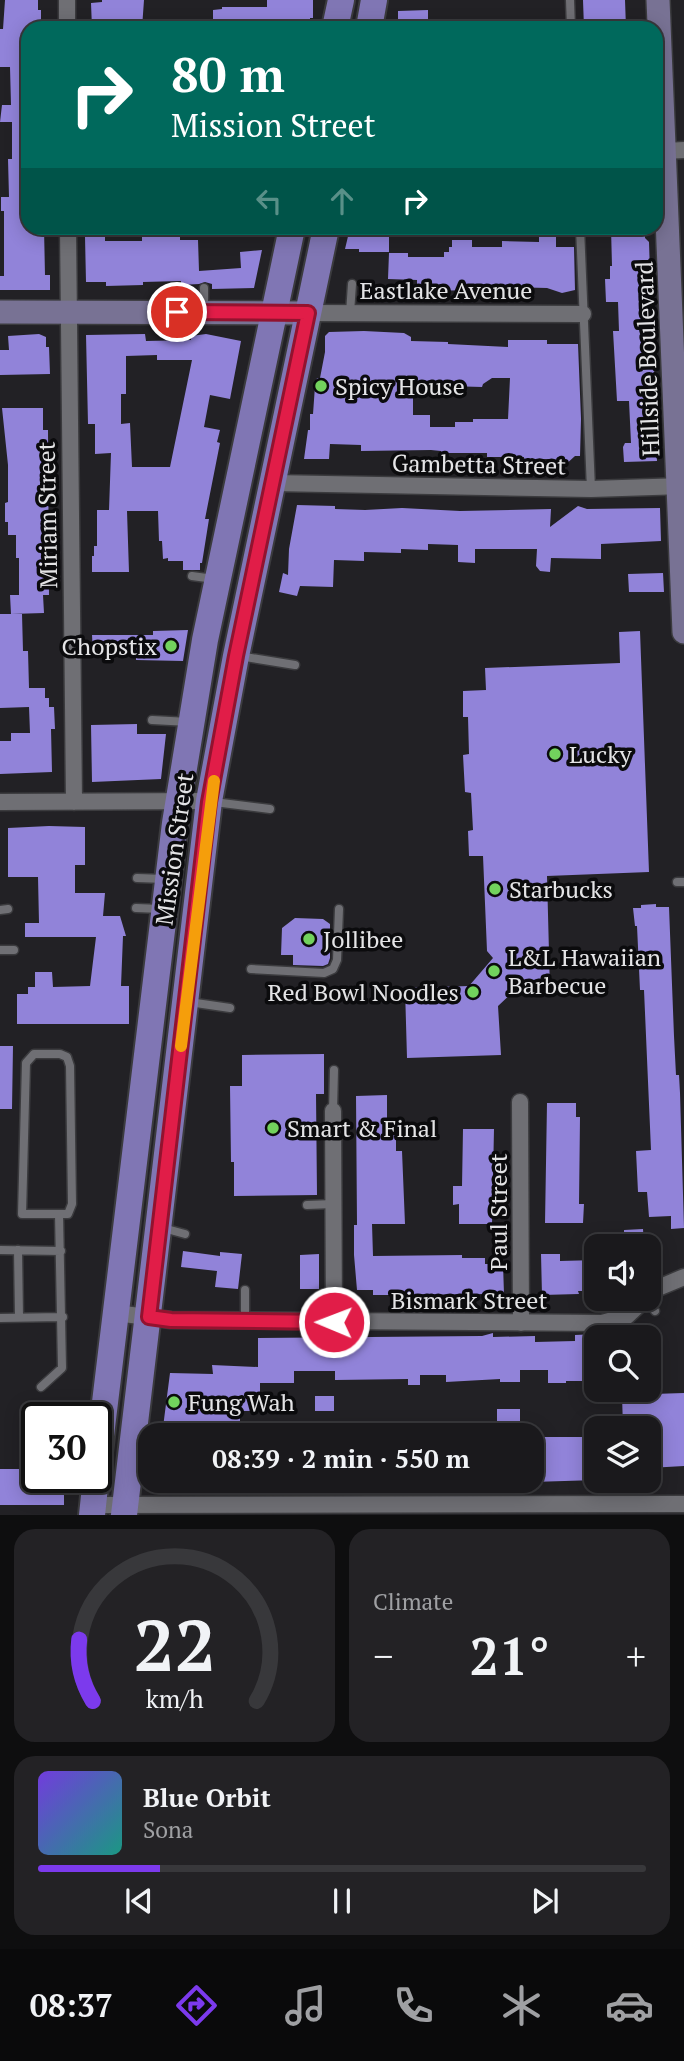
<!DOCTYPE html>
<html lang="en">
<head>
<meta charset="utf-8">
<style>
	:root { --surface:#1a191c; --page:#232225; --text:#f1f3f6; --muted:#9fa0a3; --line:#38383b; --accent:#7c3aed }
	body { margin:0; font-family:"PT Serif",serif; background:var(--page); color:var(--text); height:100vh; display:flex; flex-direction:column; font-size:26px; white-space:nowrap }
	* { box-sizing:border-box; margin:0 }
	p { font-size:23px; color:var(--muted) }
	.icon { flex:none; width:38px; height:38px; fill:none; stroke:currentColor; stroke-width:2; stroke-linecap:round; stroke-linejoin:round }
	.map { position:relative; height:1515px; overflow:hidden }
	.sheet { display:flex; flex-direction:column; gap:14px; padding:14px; background:#0e0e0f; flex:1 }
	.sheet>* { flex:none }
	.guide { position:absolute; left:21px; top:21px; width:642px; height:214px; border-radius:21px; box-shadow:0 4px 18px #0003,0 0 0 2px var(--line); background:#00695c; color:#fff; overflow:hidden }
	.tools { position:absolute; left:584px; top:1234px; display:grid; gap:14px }
	.tools a { display:grid; place-items:center; width:77px; height:77px; border-radius:14px; background:var(--surface); box-shadow:0 4px 18px #0003,0 0 0 2px var(--line); font-size:35px }
	.speed { position:absolute; left:21px; top:1402px; display:flex; gap:14px; font-size:35px; font-weight:700; text-align:center }
	.speed>* { display:grid; place-content:center; width:91px; height:91px; border-radius:50%; background:var(--surface); box-shadow:0 4px 18px #0003,0 0 0 2px var(--line); line-height:1 }
	.speed .limit { border:4px solid #111; border-radius:10px; background:#fff; color:#111 }
	.pin { position:absolute; display:grid; place-items:center; width:60px; height:60px; color:#fff; margin:-30px; border:4px solid #fff; border-radius:50%; box-shadow:0 2px 7px #0007 }
	.me { position:absolute; width:77px; margin:-38px; rotate:271deg; stroke-linejoin:round; filter:drop-shadow(0 0 5px #0008) }
	.turn { display:flex; align-items:center; gap:24px; height:147px; padding:0 35px; font-size:32px }
	.turn .icon { width:91px; height:91px; stroke-width:2.5 }
	.turn b { display:block; font-size:49px; line-height:60px }
	.lanes { display:flex; align-items:center; height:66px; padding:0 35px; background:#0003; justify-content:center; gap:35px; direction:ltr }
	.lanes .off { opacity:.35 }
	.big { font-size:52px; font-weight:700; line-height:1.1 }
	.sheet .card { flex:1; display:flex; flex-direction:column; justify-content:center; gap:10px; min-width:0; padding:0 24px; border-radius:21px; background:var(--page) }
	.sheet .dial { align-items:center; gap:0 }
	.dial svg { height:182px; overflow:visible; fill:none; stroke:var(--line); stroke-width:7; stroke-linecap:round; text-anchor:middle }
	.dial text { fill:var(--text); stroke:none }
	.song { display:flex; align-items:center; gap:21px }
	.cover { width:84px; height:84px; border-radius:10px; background:linear-gradient(135deg,hsl(260 70% 55%),hsl(170 70% 35%)) }
	.played { height:7px; border-radius:4px; background:linear-gradient(90deg,var(--accent) 20%,var(--line) 20%) }
	.keys { display:flex; justify-content:space-around; direction:ltr }
	.heat { display:flex; justify-content:space-between; align-items:center; font-size:38px; direction:ltr }
	.sheet .tiles { flex:1; display:grid; gap:14px; grid-template-columns:1fr 1fr }
	.card:last-child { grid-column:span 2 }
	.trip { position:absolute; left:138px; top:1423px; width:406px; height:70px; border-radius:21px; background:var(--surface); box-shadow:0 4px 18px #0003,0 0 0 2px var(--line); font-weight:700; line-height:70px; text-align:center }
	.tabs { display:flex; height:112px; justify-content:space-around; align-items:center; background:#0a0a0b; color:var(--muted) }
	.tabs .icon { width:49px; height:49px }
	.tabs .active { color:var(--accent) }
	.tabs b { font-size:32px; color:var(--text) }
	.map>svg:first-child { display:block }
	.building { fill:#9183d9; fill-rule:evenodd }
	.lines { fill:none; stroke-linecap:round; stroke-linejoin:round }
	.lane-casing { stroke:#3b3b3e; stroke-width:11 }
	.street-casing { stroke:#3b3b3e; stroke-width:19 }
	.secondary-casing { stroke:#3b3b3e; stroke-width:26 }
	.primary-casing { stroke:#3b3b3e; stroke-width:30 }
	.lane { stroke:#6f6f74; stroke-width:8 }
	.street { stroke:#6f6f74; stroke-width:16 }
	.secondary { stroke:#787294; stroke-width:23 }
	.primary { stroke:#8076b4; stroke-width:26 }
	.route-casing { stroke:#92132f; stroke-width:18 }
	.route { stroke:#e11d48; stroke-width:12 }
	.slow { stroke:#f59e0b; stroke-width:12 }
	.poi-dot { fill:#72d25d; stroke:#0b0b0d; stroke-width:2.5 }
	.labels { text-anchor:middle; dominant-baseline:central; stroke-width:7; stroke-linejoin:round; paint-order:stroke }
	.street-label { font-size:24px; fill:#e4e4e6; stroke:#0b0b0d }
	.poi-label { font-size:24px; fill:#e4e4e6; stroke:#0b0b0d; text-anchor:start }
</style>
</head>
<body>
<div class="map">
<svg width="684" height="1515" viewBox="0 0 684 1515">
	<rect width="100%" height="100%" fill="#222125"/>
	<path class="building" d="M5,0H38V10H41V28H28V228H44L45,275H50V290H0V276H4V211H1V197H9L8,159H12V122H0L2,105H11L10,67H0V29H3Z
		M102,0H144L142,28H92L91,3L102,2Z
		M267,0H313V18H310V25L293,26V28H218V22H213V10L222,9V7H267Z
		M583,0H625L626,28H584Z
		M428,10V28H398V11Z
		M350,228H389V252H359V249H345Z
		M539,228H556V247H574L575,290L562,293L547,288L504,287L496,291L417,290V280L388,279L389,253H408V257H444V252H449V247H452V240H472V247H502V241L539,242Z
		M611,228H645V238L649,242L651,306H649L651,333H653L657,461L624,462L623,447L625,443H631L629,401H617L613,331H619L618,302H606L605,279H610V266H612Z
		M85,237H105V241H142V237H180V240H198L199,271L241,268L240,252L262,250L254,288L212,289V284L205,282L199,284L181,285V281L143,282V285L106,286V282H86Z
		M364,331L404,333L411,337V341L448,342V344L508,347V340H547V344H578L581,419L580,456H575L564,466H550V459H524V457H487V453H441V451L431,450L361,451V445L330,444L329,459H304L308,430H310V414H313L315,386L317,378H320L325,352V336L329,332ZM492,378H510L508,419H473V422H455V427H430V415H413V385L482,387L483,384Z
		M39,334L46,337V347H49L50,374L0,375V350H9L8,336Z
		M145,334L146,341L191,340V336L206,334L241,341L230,399L210,395L204,427L220,430L217,442L220,443L205,519H209L202,563H200V570H183V561H168V558L163,559L162,541H159L158,511H127L129,572H92V556H94V546H97V510H109L111,453L95,454V424H88L86,335ZM157,355V360H192L170,467H132L130,423L121,424V394H126V356Z
		M2,408H43V430H48L49,595H43L44,613L11,614L10,595H19V558H16V535H8V522H5V503L8,502V465Z
		M297,505L335,506V509L365,510L402,508L460,511L551,509L550,527L578,506L587,509L660,508L661,541L601,544V559L551,558L550,572L540,571L536,566L537,549H475V563L458,562V545L428,544V550L401,549V553L364,552V561L334,560L333,587L300,586L297,596L279,592L283,573L288,575L289,549Z
		M663,573L664,592H629L628,574Z
		M0,614H22L23,651H28L29,688H45V698H49V707H54L55,729H51L52,772L0,774V741H11V733H30L29,707L0,708Z
		M188,630L183,661L136,660V653L93,654L92,635H153V631Z
		M640,631L649,872L547,876L550,991L512,993L498,1006L501,1055L407,1058L405,988L469,986L493,958L487,951L483,856H469L468,831L473,830L471,793L465,792L463,755L469,754L468,717H463V691L486,690L485,668L620,663L619,632Z
		M137,724V734H166L161,779L92,782L91,725Z
		M49,826L85,827V865H75V893H105L103,916H120L126,936H123L121,986H129V1024H17V994H28V987H35V972H52L53,987L90,986L96,937H25V923H39L38,877H8V828Z
		M656,904V907H669L674,1036L676,1075H679L680,1093L684,1228L671,1229V1216L649,1217L647,1192H638L636,1151L651,1150L644,990H640L637,926H635L633,908H641V905Z
		M295,918L323,919L330,924V958L328,964L323,966L293,965V955H281L282,928Z
		M0,1046H13L12,1109H0Z
		M324,1054V1094H316L317,1195L234,1196V1162H231L230,1086H242V1055Z
		M387,1095V1132H396V1151H402L405,1224H372L373,1256L462,1255V1258H485V1264H503L504,1294H501V1300H485V1294L392,1295H373V1290H357L354,1255V1225H357L356,1096Z
		M547,1103H576V1117H580L579,1204H584L583,1223H545Z
		M463,1129H494L492,1224H459V1204L453,1205V1186H462Z
		M643,1229L644,1246H624V1230Z
		M183,1251L220,1256V1252L242,1254L238,1289L215,1287L217,1271L181,1267Z
		M319,1254V1289H300V1255Z
		M541,1254H560V1261L597,1260V1285L594,1286V1291H578L579,1294L542,1295Z
		M493,1333V1337L535,1336V1342L575,1341V1335L597,1334V1372H586V1381H566V1383H548V1370H520V1382H500V1379L446,1382V1375H420V1385H408V1379L335,1380V1371H294V1383H260V1411H240V1435H162L170,1373L213,1374L212,1365L258,1367V1338L482,1336Z
		M684,1393V1466L649,1468V1428H623L622,1395Z
		M315,1396H334V1411H315Z
		M497,1409H520V1424L497,1425Z
		M532,1437H589L590,1465H597V1480L532,1482Z
		M0,1469H37V1477H64V1505H0Z"/>
	<g class="lines">
		<g class="lane-casing">
			<path id="lane" d="M570,0L571,28
				M68,228H90
				M580,228L591,489
				M204,288V309
				M350,313L352,284
				M192,576L214,579
				M239,656L295,665
				M152,720L189,722
				M214,802L270,809
				M137,878L165,879
				M677,882H684
				M136,908L161,909
				M0,910L8,909
				M0,950H14
				M251,969L324,973L333,969L337,960L339,909
				M189,1002L230,1008
				M34,1054H60L67,1057L70,1066L72,1204L68,1214H22L26,1063Z
				M333,1111L334,1070
				M307,1205L333,1204
				M163,1228L185,1234
				M0,1250L61,1251
				M18,1250L19,1317
				M646,1299L655,1311
				M0,1318L63,1317
				M245,1321V1290
				M41,1387L62,1368L59,1214"/>
		</g>
		<g class="street-casing">
			<path id="street" d="M67,0V28
				M665,151L684,150
				M68,228L74,802
				M308,313L583,314
				M273,483L591,489L684,486
				M0,802L209,801
				M520,1102L521,1323
				M333,1111L334,1322
				M649,1296L658,1288L684,1277
				M116,1313L171,1320L602,1323L627,1316L646,1298
				M93,1505L684,1504"/>
		</g>
		<g class="secondary-casing">
			<path id="secondary" d="M658,0L684,632
				M0,312L308,313"/>
		</g>
		<g class="primary-casing">
			<path id="primary" d="M335,28L341,0
				M369,28L374,0
				M96,1477L175,823L205,640L292,228
				M92,1515L96,1477
				M124,1515L209,801L236,656L326,228"/>
		</g>
		<use href="#lane" class="lane"/>
		<use href="#street" class="street"/>
		<use href="#secondary" class="secondary"/>
		<use href="#primary" class="primary"/>
	</g>
	<g class="lines">
		<g class="route-casing">
			<path id="route" d="M177,312L308,313L236,656L209,802L149,1317L171,1320L334,1322"/>
		</g>
		<use href="#route" class="route"/>
		<path class="slow" d="M181,1046L214,781"/>
	</g>
	<g class="poi-dot">
		<circle cx="321" cy="386" r="7"/>
		<circle cx="171" cy="646" r="7"/>
		<circle cx="555" cy="754" r="7"/>
		<circle cx="495" cy="889" r="7"/>
		<circle cx="309" cy="939" r="7"/>
		<circle cx="494" cy="971" r="7"/>
		<circle cx="473" cy="992" r="7"/>
		<circle cx="273" cy="1128" r="7"/>
		<circle cx="174" cy="1402" r="7"/>
	</g>
	<g class="labels">
		<g class="street-label">
			<text x="446" y="290">Eastlake Avenue</text>
			<text transform="translate(647 359) rotate(-92)">Hillside Boulevard</text>
			<text transform="translate(479 464) rotate(1)">Gambetta Street</text>
			<text transform="translate(47 515) rotate(-91)">Miriam Street</text>
			<text transform="translate(174 849) rotate(-82)">Mission Street</text>
			<text transform="translate(498 1212) rotate(-90)">Paul Street</text>
			<text x="469" y="1300">Bismark Street</text>
		</g>
		<g class="poi-label">
			<text x="335" y="386">Spicy House</text>
			<text x="157" y="646" text-anchor="end">Chopstix</text>
			<text x="569" y="754">Lucky</text>
			<text x="509" y="889">Starbucks</text>
			<text x="323" y="939">Jollibee</text>
			<text x="508" y="957">L&amp;L Hawaiian<tspan x="508" dy="28">Barbecue</tspan></text>
			<text x="459" y="992" text-anchor="end">Red Bowl Noodles</text>
			<text x="287" y="1128">Smart &amp; Final</text>
			<text x="188" y="1402">Fung Wah</text>
		</g>
	</g>
</svg>
<div class="tools">
<a><svg class="icon" aria-label="sound" viewBox="0 0 24 24"><path d="M4 9h4l5-4v14l-5-4H4zM17 9q2 3 0 6"/></svg></a>
<a><svg class="icon" aria-label="search" viewBox="0 0 24 24"><circle cx="10" cy="10" r="6"/><path d="M15 15l6 6"/></svg></a>
<a><svg class="icon" aria-label="layers" viewBox="0 0 24 24"><path d="M12 4l9 5-9 5-9-5zM3 14l9 5 9-5"/></svg></a>
</div>
<div class="speed"><div class="limit">30</div></div>
<div class="pin" style="left:177px;top:312px;background:#d93025"><svg class="icon" aria-label="arrive" viewBox="0 0 24 24"><path d="M6 21V4h12l-3 4 3 4H6"/></svg></div>
<svg class="me" style="left:334px;top:1322px" viewBox="-20 -20 40 40"><circle r="17" fill="#e11d48" stroke="#fff" stroke-width="3"/><path d="M0-11L8 9 0 5-8 9z" fill="#fff"/></svg>
<div class="trip">08:39 · 2 min · 550 m</div>
<div class="guide">
<div class="turn"><svg class="icon" aria-label="right" viewBox="0 0 24 24"><path d="M7 20v-9h11M14 6l5 5-5 5"/></svg><div><b>80 m</b>Mission Street</div></div>
<div class="lanes"><svg class="icon off" aria-label="left" viewBox="0 0 24 24"><path d="M17 20v-9H6M10 6l-5 5 5 5"/></svg><svg class="icon off" aria-label="ahead" viewBox="0 0 24 24"><path d="M12 20V5M6 11l6-6 6 6"/></svg><svg class="icon" aria-label="right" viewBox="0 0 24 24"><path d="M7 20v-9h11M14 6l5 5-5 5"/></svg></div>
</div>
</div>
<section class="sheet">
<div class="tiles">
<div class="card dial"><svg viewBox="0 0 100 80">
<path d="M14 69A42 42 0 1 1 86 69"/>
<path d="M14 69A42 42 0 0 1 8 42" stroke="#7c3aed"/>
<text x="50" y="56" font-size="32" font-weight="700">22</text>
<text x="50" y="72" font-size="11">km/h</text>
</svg></div>
<div class="card"><p>Climate</p>
<div class="heat"><a>−</a><b class="big">21°</b><a>+</a></div>
</div>
<div class="card">
<div class="song"><i class="cover"></i><div><b>Blue Orbit</b><p>Sona</p></div></div>
<div class="played"></div>
<div class="keys"><svg class="icon" aria-label="previous" viewBox="0 0 24 24"><path d="M18 5L8 12l10 7zM5 5v14"/></svg><svg class="icon" aria-label="pause" viewBox="0 0 24 24"><path d="M8 5v14M16 5v14"/></svg><svg class="icon" aria-label="next" viewBox="0 0 24 24"><path d="M6 5l10 7-10 7zM19 5v14"/></svg></div>
</div>
</div>
</section>
<nav class="tabs">
<b>08:37</b>
<svg class="icon active" aria-label="directions" viewBox="0 0 24 24"><path d="M12 3l9 9-9 9-9-9zM9 14v-3h6M13 9l2 2-2 2"/></svg>
<svg class="icon" aria-label="music" viewBox="0 0 24 24"><path d="M9 18V5l10-2v13"/><circle cx="6" cy="18" r="3"/><circle cx="16" cy="16" r="3"/></svg>
<svg class="icon" aria-label="phone" viewBox="0 0 24 24"><path d="M5 4h4l2 5-3 2q2 4 5 5l2-3 5 2v4C11 20 4 13 5 4z"/></svg>
<svg class="icon" aria-label="climate" viewBox="0 0 24 24"><path d="M12 3v18M4 7l16 10M4 17L20 7"/></svg>
<svg class="icon" aria-label="car" viewBox="0 0 24 24"><path d="M5 17H2v-5l4-1 3-4h7l3 4 3 1v5h-3M9 17h6M6 11h13"/><circle cx="7" cy="17" r="2"/><circle cx="17" cy="17" r="2"/></svg>
</nav>
</body>
</html>
